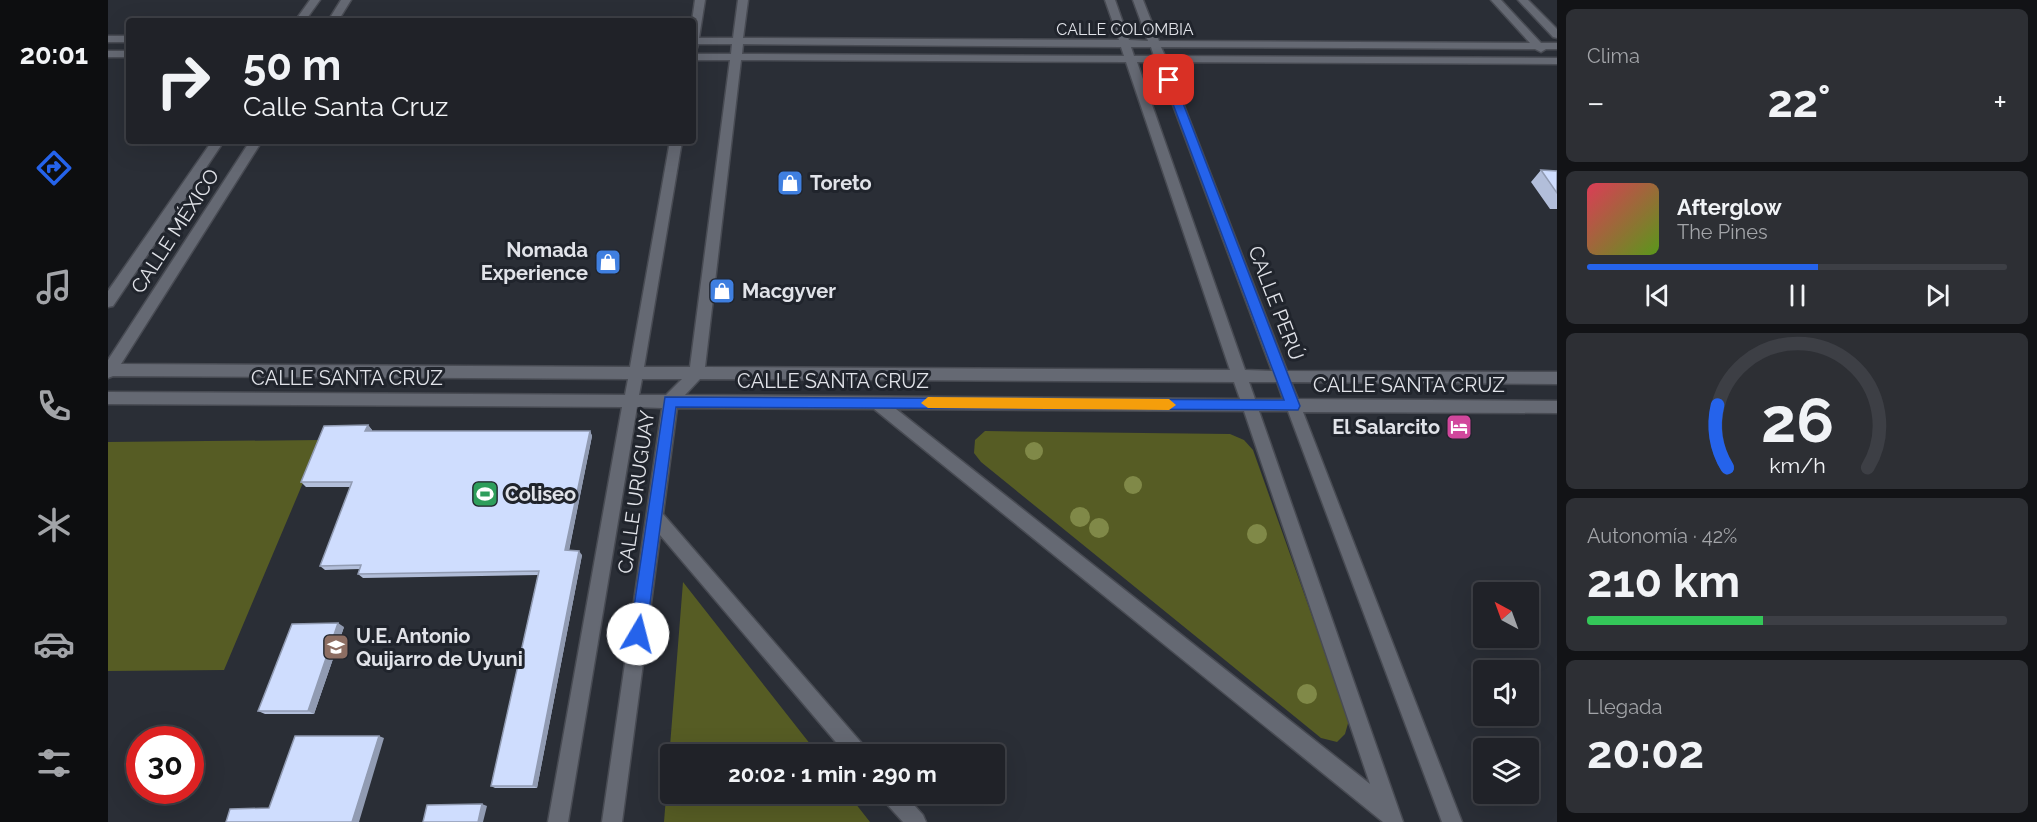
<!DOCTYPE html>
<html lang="es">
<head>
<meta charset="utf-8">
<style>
	:root { --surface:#202228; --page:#2d2f34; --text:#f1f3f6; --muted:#a2a4a8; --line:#3d3f45; --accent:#2563eb }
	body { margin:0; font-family:Raleway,sans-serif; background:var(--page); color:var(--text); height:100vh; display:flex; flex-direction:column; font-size:22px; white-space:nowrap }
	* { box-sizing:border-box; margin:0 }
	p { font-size:20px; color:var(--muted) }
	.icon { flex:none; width:33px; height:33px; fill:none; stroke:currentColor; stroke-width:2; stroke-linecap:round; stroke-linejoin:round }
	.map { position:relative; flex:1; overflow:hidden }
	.panel { display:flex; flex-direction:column; gap:9px; padding:9px; background:#121316; width:480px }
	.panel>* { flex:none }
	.top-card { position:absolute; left:18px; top:18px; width:570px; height:126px; border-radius:6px; box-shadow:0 6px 24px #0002,0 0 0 2px var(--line); background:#202228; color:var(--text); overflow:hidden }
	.needle { width:39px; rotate:319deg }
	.fabs { position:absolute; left:1365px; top:582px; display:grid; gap:12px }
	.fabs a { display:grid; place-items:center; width:66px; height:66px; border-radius:6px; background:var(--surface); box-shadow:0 6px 24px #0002,0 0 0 2px var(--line); font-size:30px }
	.speed { position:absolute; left:18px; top:726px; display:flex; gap:12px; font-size:30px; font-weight:700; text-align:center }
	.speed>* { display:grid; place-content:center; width:78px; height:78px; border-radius:50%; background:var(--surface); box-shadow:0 6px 24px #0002,0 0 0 2px var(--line); line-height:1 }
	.speed .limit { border:9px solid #d22; background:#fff; color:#111 }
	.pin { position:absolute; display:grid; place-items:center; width:51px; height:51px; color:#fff; margin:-26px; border-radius:12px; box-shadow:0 3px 9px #0006 }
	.me { position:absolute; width:66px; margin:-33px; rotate:8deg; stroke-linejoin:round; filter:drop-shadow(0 0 4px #0008) }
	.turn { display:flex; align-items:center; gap:21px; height:126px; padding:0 18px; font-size:27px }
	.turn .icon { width:78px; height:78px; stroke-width:2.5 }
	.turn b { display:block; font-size:42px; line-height:51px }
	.big { font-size:45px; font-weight:700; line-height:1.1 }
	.panel .tile { flex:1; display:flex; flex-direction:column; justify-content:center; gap:9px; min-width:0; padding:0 21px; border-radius:9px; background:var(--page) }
	.panel .dial { align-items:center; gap:0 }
	.dial svg { height:156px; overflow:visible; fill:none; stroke:var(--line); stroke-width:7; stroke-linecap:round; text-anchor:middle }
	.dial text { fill:var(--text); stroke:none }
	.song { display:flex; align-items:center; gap:18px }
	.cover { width:72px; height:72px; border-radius:9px; background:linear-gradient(135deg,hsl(350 70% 55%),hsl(90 70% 35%)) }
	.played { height:6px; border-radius:3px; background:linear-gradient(90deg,var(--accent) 55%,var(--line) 55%) }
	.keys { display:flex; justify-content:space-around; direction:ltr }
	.heat { display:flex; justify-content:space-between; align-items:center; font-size:33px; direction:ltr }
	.charge { height:9px; border-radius:4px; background:linear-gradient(90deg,#34c759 42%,var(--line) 0) }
	.trip { position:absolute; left:552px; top:744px; width:345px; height:60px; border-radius:6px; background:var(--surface); box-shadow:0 6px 24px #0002,0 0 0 2px var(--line); font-weight:700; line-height:60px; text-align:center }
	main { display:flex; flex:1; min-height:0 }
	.menu { display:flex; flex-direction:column; width:108px; justify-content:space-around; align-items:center; background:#0d0e10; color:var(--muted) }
	.menu .icon { width:42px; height:42px }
	.menu .current { color:var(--accent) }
	.menu b { font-size:27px; color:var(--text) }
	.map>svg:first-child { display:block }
	.green { fill:#565c24 }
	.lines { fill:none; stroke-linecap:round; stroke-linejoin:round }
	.minor-casing { stroke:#484b53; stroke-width:3 }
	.minor { fill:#656973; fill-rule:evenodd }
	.tree { fill:#808948 }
	.wall { fill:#b2beda }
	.shaded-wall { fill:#919bb2 }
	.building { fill:#cfddfe; stroke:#919bb2; stroke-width:1.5 }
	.route { fill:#2563eb; stroke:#184099; stroke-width:1.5 }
	.slow { fill:#f59e0b }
	.labels { text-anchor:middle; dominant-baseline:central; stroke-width:6; stroke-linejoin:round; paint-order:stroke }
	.far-street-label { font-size:16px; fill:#e1e3e9; stroke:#20242c }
	.poi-label { font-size:20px; font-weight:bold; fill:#e1e3e9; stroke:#20242c; text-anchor:start }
	.street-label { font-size:20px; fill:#e1e3e9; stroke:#20242c }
</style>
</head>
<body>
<main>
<nav class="menu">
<b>20:01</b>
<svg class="icon current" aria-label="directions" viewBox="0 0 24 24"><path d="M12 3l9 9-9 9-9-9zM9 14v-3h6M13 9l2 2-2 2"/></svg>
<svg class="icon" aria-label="music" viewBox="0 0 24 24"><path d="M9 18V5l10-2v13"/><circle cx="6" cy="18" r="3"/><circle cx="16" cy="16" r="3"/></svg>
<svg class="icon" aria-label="phone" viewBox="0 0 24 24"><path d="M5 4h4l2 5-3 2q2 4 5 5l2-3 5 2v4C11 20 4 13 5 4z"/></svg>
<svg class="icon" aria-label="climate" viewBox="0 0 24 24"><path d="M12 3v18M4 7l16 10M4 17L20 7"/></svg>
<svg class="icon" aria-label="car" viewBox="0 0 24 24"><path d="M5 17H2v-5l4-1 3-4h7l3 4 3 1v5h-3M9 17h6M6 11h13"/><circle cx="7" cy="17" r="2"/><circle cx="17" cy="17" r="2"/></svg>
<svg class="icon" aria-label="filters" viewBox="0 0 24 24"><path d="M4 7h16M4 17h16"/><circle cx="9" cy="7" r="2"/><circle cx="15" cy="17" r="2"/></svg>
</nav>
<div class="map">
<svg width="1449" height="822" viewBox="0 0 1449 822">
	<rect width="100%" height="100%" fill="#2a2e36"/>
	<path class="green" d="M877,431L1122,434L1136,440L1145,450L1241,720L1237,734L1229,742L1213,738L873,462L866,453L867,440Z
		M213,440L116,670L0,671V442Z
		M575,582L710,754H562V794H740L762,822H556Z"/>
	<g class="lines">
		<g class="minor-casing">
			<path id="minor" d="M202,0H212L197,21H187Z
				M233,0H243L230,21H220Z
				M587,0H597L591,38H625L630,0H640L635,38L1011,40L997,0H1007L1021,40L1040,41L1025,0H1035L1051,41L1422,43L1383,0H1393L1433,43H1449V49H1438L1433,52L1427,49L1053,47L1057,56L1449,58V64L1059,62L1179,371L1449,372V384L1183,382L1190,399L1449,401V413L1195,412L1354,822H1334L1180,411H1151L1295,822H1275L766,409L569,408L555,514L757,747L760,754H738L552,535L514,822H494L554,408L529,407L460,822H440L514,407L0,404V392L517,395L520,379L5,376L0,378V360L142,141H154L13,364L522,367L562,141H574L536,367H582L622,60H585V54H623L624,44H590L589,48L585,49L584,21ZM635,44L1013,47L1016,56L634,54ZM1023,47H1043L1046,56H1026ZM633,60L1018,62L1122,370L597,367ZM1029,62H1049L1164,371L1137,370ZM534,379H574L558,395H531ZM592,379L1126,382L1132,399L577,395ZM1141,382H1169L1175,399H1147ZM788,409L1136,411L1262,784Z
				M1410,0H1420L1449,29V38L1445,37Z
				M0,36H21V42H0Z
				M0,51H21V57H0Z
				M104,141H116L5,306L0,307V291Z
				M773,794H796L815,815L818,822H795L776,801Z"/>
		</g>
		<use href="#minor" class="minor"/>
	</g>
	<g class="tree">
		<circle cx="926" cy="451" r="9"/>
		<circle cx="1025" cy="485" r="9"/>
		<circle cx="972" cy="517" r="10"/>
		<circle cx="991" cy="528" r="10"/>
		<circle cx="1149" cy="534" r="10"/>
		<circle cx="1199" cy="694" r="10"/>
	</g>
	<path class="wall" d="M1433,170L1449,171V209H1442L1423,182Z
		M260,425L264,430V431H482L484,436L461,551L474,555L429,788H387L383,786L430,575L255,578L250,574L252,569L217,570L212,566L243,487H198L193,482Z
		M236,627L206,714H157L150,711Z"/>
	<path class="shaded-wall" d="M260,425L264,430L262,436L257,431Z
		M482,431L484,436L460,555L457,550Z
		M471,551L474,555L429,788L425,786Z
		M230,623L236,627L206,714L200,711Z
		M271,736L276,738L251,822H244Z
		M374,804L379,806L375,822H370Z"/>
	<path class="building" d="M1433,170L1449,171V193Z
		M260,425L257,431H482L457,550L471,551L425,786H383L431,571L250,574L253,565L212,566L244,482H193L216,426Z
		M230,623L200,711H150L184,624Z
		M187,736H271L244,822H118L122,809L161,808Z
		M374,804L370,822H315L319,805Z"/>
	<path class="route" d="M1061,77L1066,80L1192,406L1190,410L568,407L538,634L536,640L530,642L524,640L522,634L557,397L1176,400L1056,80Z"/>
	<path class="slow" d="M820,397L1061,399L1068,405L1061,410L820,408L813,403Z"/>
	<defs>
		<g id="shop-square" transform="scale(1.35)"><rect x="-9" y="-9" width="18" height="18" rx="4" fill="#3f7fe0" stroke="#20242c"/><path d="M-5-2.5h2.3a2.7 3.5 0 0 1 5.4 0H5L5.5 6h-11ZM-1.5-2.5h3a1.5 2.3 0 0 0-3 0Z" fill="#fff"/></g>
		<g id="hotel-square" transform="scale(1.35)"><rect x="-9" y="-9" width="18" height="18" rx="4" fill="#d1479c" stroke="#20242c"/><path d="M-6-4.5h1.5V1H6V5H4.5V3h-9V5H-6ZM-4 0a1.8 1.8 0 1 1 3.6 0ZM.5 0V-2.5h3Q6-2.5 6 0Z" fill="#fff"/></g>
		<g id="stadium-square" transform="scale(1.35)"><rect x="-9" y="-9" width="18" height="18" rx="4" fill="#2e9e5b" stroke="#20242c"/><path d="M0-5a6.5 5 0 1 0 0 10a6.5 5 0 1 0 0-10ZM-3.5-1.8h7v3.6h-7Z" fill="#fff"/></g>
		<g id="school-square" transform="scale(1.35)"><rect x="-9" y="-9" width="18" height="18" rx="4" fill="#8d6e63" stroke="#20242c"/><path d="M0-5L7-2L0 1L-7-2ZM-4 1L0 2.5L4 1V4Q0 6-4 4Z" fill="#fff"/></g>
	</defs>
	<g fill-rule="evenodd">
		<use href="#shop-square" x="682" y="183"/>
		<use href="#shop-square" x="500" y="262"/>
		<use href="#shop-square" x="614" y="291"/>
		<use href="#hotel-square" x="1351" y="427"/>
		<use href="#stadium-square" x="377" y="494"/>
		<use href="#school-square" x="228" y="647"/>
	</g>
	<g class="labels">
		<g class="far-street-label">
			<text x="1017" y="29">CALLE COLOMBIA</text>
		</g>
		<g class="poi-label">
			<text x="702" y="183">Toreto</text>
			<text x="480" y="250" text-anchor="end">Nomada<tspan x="480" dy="23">Experience</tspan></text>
			<text x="634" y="291">Macgyver</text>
			<text x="1332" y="427" text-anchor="end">El Salarcito</text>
			<text x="397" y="494">Coliseo</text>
			<text x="248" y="636">U.E. Antonio<tspan x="248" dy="23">Quijarro de Uyuni</tspan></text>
		</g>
		<g class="street-label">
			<text transform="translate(67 231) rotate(-57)">CALLE MÉXICO</text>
			<text transform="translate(1168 303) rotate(69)">CALLE PERÚ</text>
			<text x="239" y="378">CALLE SANTA CRUZ</text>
			<text x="725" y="381">CALLE SANTA CRUZ</text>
			<text x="1301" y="385">CALLE SANTA CRUZ</text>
			<text transform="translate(528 492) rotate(-82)">CALLE URUGUAY</text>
		</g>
	</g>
</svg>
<div class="fabs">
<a><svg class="needle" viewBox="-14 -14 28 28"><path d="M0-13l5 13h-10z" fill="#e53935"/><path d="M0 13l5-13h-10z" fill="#a2a4a8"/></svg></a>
<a><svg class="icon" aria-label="sound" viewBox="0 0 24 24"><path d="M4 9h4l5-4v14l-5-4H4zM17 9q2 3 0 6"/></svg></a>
<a><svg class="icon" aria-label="layers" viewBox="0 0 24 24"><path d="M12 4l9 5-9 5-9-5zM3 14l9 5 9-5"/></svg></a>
</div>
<div class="speed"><div class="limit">30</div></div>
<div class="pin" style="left:1061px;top:80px;background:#d93025"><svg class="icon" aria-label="arrive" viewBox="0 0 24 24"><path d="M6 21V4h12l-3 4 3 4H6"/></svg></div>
<svg class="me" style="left:530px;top:634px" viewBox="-20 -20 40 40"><circle r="19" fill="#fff"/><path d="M0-13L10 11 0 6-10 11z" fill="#2563eb"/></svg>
<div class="trip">20:02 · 1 min · 290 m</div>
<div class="top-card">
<div class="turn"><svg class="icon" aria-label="right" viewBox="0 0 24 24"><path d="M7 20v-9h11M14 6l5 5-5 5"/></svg><div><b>50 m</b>Calle Santa Cruz</div></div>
</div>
</div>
<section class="panel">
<div class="tile"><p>Clima</p>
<div class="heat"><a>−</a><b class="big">22°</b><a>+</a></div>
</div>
<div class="tile">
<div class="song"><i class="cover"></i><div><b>Afterglow</b><p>The Pines</p></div></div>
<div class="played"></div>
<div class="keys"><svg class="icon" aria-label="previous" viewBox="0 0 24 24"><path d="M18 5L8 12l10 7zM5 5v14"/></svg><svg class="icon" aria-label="pause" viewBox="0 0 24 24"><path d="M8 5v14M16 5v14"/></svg><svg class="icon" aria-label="next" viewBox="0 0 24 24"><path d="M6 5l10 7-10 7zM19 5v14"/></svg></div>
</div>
<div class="tile dial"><svg viewBox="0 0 100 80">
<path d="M14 69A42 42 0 1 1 86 69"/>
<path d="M14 69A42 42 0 0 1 9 37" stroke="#2563eb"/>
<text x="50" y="56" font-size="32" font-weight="700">26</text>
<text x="50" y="72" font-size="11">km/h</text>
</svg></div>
<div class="tile"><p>Autonomía · 42%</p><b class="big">210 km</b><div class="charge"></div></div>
<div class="tile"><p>Llegada</p><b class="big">20:02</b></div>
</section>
</main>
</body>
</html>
